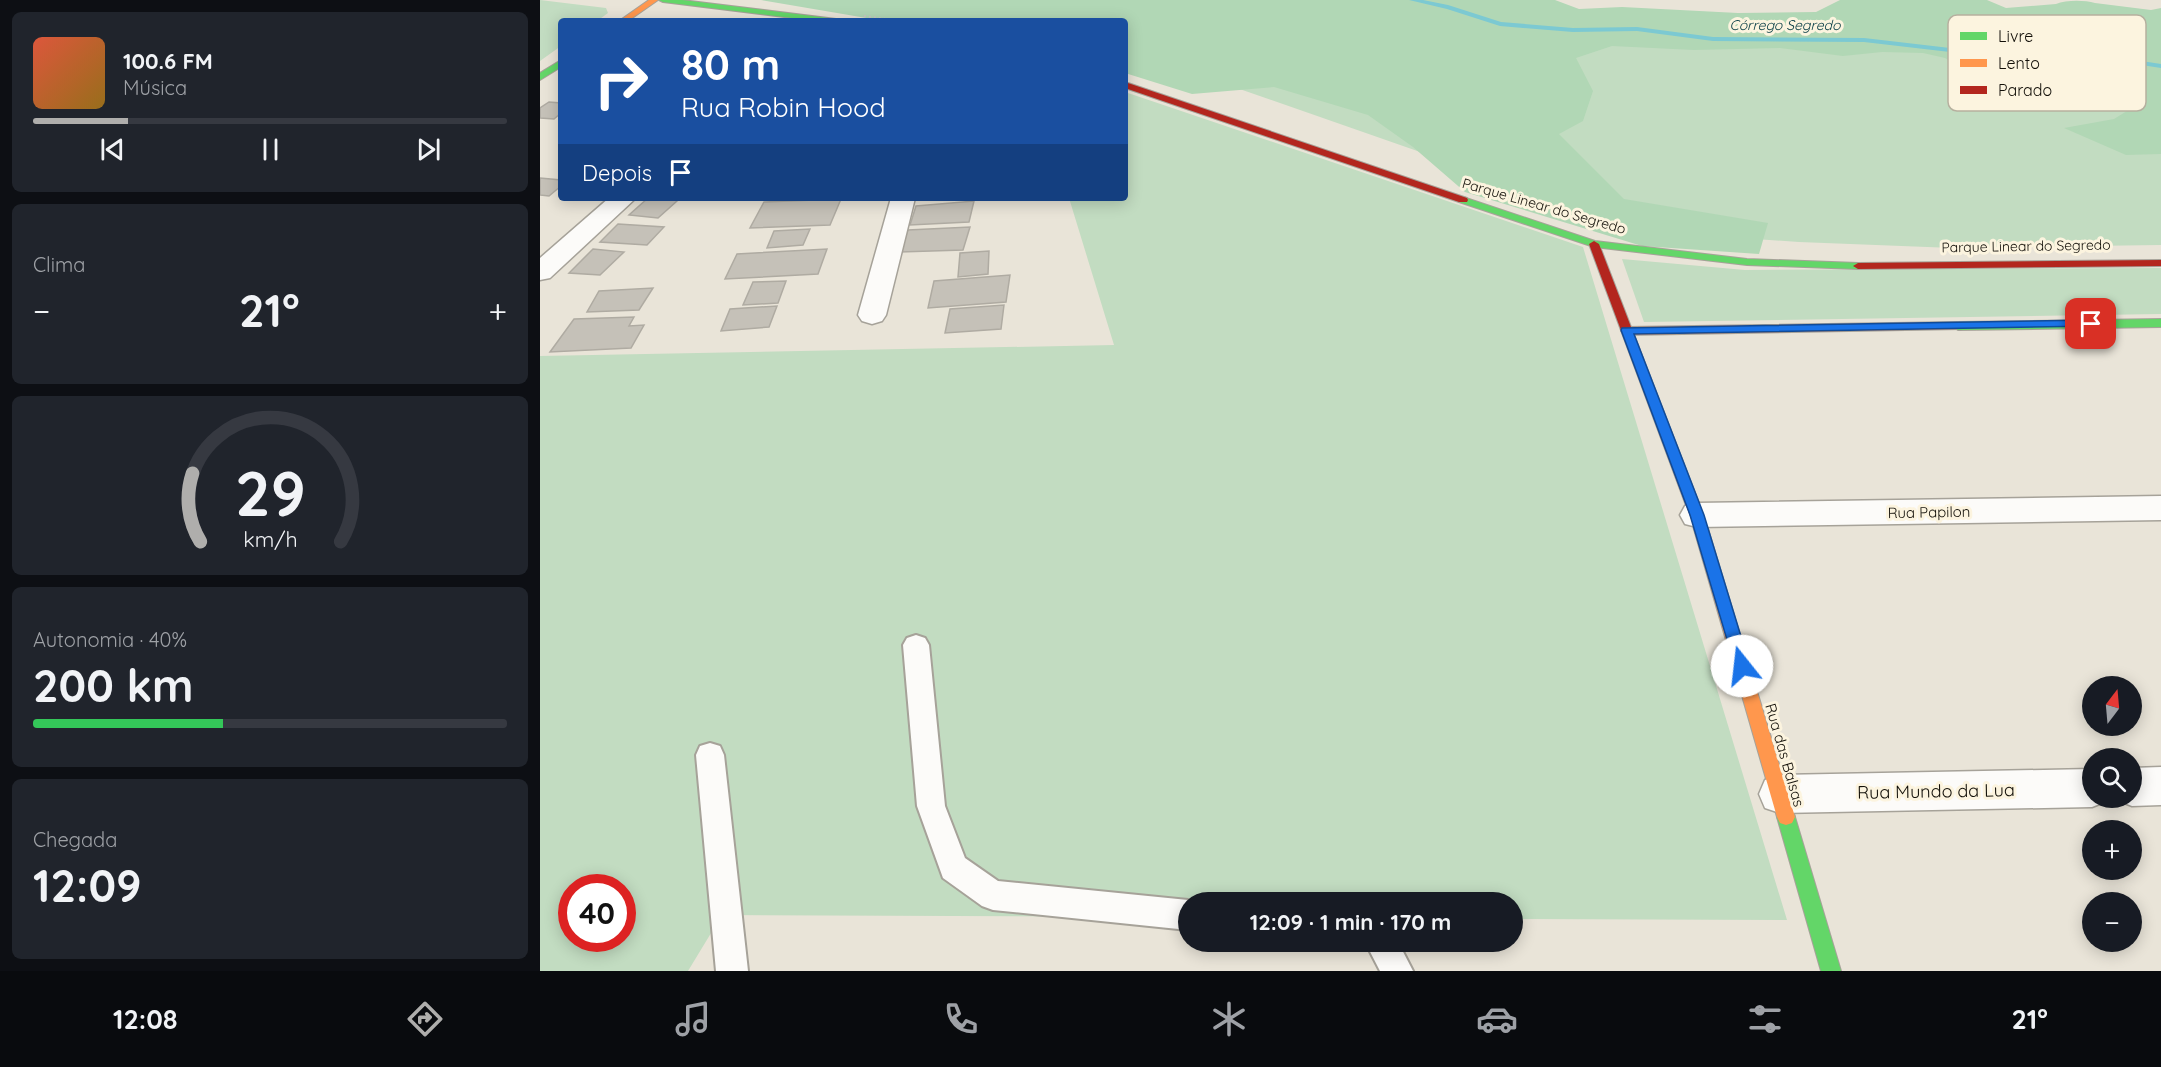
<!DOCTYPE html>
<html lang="pt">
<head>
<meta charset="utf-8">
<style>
	:root { --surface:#171b24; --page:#20242c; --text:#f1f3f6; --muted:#9ea1a6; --line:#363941; --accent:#afaeac }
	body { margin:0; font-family:Quicksand,sans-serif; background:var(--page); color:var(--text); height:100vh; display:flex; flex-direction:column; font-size:22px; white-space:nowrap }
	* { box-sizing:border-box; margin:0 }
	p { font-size:20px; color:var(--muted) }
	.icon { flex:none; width:33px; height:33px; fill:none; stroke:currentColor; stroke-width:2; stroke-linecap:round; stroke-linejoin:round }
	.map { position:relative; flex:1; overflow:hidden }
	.details { display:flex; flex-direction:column; gap:12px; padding:12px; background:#0d0f14; width:540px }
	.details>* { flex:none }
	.banner { position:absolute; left:18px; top:18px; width:570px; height:183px; border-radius:6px; box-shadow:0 3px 15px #0003; background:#1a4fa0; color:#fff; overflow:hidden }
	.needle { width:39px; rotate:16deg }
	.buttons { position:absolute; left:1542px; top:676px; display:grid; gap:12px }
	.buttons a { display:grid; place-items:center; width:60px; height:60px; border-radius:50%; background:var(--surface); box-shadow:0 3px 15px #0003; font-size:30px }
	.speed { position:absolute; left:18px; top:874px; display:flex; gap:12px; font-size:30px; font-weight:700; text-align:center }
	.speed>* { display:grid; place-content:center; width:78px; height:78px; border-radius:50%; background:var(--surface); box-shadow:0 3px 15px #0003; line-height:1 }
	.speed .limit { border:9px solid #d22; background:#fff; color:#111 }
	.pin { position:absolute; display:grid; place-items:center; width:51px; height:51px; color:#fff; margin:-26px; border-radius:12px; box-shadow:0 3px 9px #0006 }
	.me { position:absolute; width:66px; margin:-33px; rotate:344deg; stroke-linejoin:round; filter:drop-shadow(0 0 4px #0008) }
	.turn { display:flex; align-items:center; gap:21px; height:126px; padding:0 24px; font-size:27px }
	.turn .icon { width:78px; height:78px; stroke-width:2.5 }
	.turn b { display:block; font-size:42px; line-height:51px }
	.then { display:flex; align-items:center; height:57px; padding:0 24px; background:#0003; gap:12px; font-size:22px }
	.big { font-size:45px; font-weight:700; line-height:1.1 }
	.details .widget { flex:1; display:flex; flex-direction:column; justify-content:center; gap:9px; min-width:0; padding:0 21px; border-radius:9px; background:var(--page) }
	.details .dial { align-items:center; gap:0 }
	.dial svg { height:156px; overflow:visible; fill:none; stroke:var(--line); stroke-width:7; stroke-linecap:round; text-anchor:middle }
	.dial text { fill:var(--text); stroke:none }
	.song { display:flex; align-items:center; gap:18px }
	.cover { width:72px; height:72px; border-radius:9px; background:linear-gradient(135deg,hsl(10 70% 55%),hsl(40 70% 35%)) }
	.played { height:6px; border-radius:3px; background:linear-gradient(90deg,var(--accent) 20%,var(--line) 20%) }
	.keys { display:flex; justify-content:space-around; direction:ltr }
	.heat { display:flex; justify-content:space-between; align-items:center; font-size:33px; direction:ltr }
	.charge { height:9px; border-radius:4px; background:linear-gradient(90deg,#34c759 40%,var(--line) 0) }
	.trip { position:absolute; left:638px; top:892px; width:345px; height:60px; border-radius:30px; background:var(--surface); box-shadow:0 3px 15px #0003; font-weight:700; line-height:60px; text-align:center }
	.dock { display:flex; height:96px; justify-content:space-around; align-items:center; background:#090b0e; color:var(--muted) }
	.dock .icon { width:42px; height:42px }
	.dock .selected { color:var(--accent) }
	.dock b { font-size:27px; color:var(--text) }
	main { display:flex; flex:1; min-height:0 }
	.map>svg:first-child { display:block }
	.green { fill:#c2dcc1; fill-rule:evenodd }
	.forest { fill:#b1d7b5 }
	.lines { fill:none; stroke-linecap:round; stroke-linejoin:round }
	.stream { fill:#7cc9d2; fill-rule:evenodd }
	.building { fill:#c5c1b8; stroke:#afaba2; stroke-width:1.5 }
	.lane-casing { stroke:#a6a299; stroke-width:4 }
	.street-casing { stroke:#a6a299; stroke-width:3 }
	.fast-casing { stroke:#a6a299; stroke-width:2 }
	.slow-casing { stroke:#a6a299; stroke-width:2 }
	.jam-casing { stroke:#a6a299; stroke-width:2 }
	.path { stroke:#c9c7c4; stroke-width:2; stroke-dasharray:2 3; stroke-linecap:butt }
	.lane { fill:#fcfbf9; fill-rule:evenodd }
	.street { fill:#fcfbf9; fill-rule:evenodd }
	.fast { fill:#63d668; fill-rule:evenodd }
	.slow { fill:#ff974d; fill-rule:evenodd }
	.jam { fill:#b3261e; fill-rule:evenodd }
	.route { fill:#1a73e8; stroke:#114b97; stroke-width:1.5 }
	.labels { text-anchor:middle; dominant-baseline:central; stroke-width:6; stroke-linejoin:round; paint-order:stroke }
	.far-water-label { font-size:14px; font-style:italic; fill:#0c4048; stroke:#fcf4df }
	.far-street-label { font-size:14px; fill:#131009; stroke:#fcf4df }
	.street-label { font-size:15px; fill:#131009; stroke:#fcf4df }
	.near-street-label { font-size:18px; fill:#131009; stroke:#fcf4df }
	.key { fill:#fcf4df; stroke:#b6b09f; stroke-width:1.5 }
	.key-label { font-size:16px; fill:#131009 }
</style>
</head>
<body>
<main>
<section class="details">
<div class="widget">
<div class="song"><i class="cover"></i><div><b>100.6 FM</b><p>Música</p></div></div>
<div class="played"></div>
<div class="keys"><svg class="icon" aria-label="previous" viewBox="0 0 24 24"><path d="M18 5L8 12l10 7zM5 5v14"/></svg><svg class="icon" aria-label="pause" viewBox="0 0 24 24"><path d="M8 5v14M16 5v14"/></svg><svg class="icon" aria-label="next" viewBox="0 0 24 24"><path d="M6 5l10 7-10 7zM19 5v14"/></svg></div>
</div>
<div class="widget"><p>Clima</p>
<div class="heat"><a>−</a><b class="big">21°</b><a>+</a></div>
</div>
<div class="widget dial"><svg viewBox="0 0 100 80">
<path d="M14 69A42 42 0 1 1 86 69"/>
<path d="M14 69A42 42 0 0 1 10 34" stroke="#afaeac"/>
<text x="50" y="56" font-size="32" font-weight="700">29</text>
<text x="50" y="72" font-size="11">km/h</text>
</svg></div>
<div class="widget"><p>Autonomia · 40%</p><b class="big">200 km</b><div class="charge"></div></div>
<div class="widget"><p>Chegada</p><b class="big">12:09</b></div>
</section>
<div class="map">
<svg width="1621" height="971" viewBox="0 0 1621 971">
	<rect width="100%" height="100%" fill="#e9e4d8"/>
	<path class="green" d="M0,0L66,8L68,13L57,21H21V46L0,61Z
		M968,0L1004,11L1621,47V245L1413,248L1259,242L1143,234L966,182L691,86L585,21Z
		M585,92L1043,247L1247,920L972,919V903H648V917L182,915L148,971H0V356L574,345L529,198H585ZM32,888H82V939H32Z
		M1082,259L1205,270L1621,268V314L1104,322Z"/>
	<path class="forest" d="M221,0H1015L1039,9L1082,7L1198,13L1276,12L1300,0H1447L1466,8L1516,4C1526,0 1544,0 1555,3L1611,10L1621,8V154L1586,155L1524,128L1574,119L1595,106L1555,94L1574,51L1471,46L1479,74L1437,77L1405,58L1383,53L1342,52L1303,56L1240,48L1154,50L1072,46L1036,58L1053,91L1043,121L1019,134L1084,199L1228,223L1219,254L1102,246L925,192L873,147L828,115L734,87L652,94L585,73V21H344Z"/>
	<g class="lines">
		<path class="stream" d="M869,0H883L908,5L961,22L1033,28L1097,27L1173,37L1324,38L1410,48L1569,56L1621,64V68L1569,60L1410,52L1324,42L1173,41L1097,31L1033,32L960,26L907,9Z"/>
	</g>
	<path class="building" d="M9,102L21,103V113L14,119L0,118V108Z
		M0,178L21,180V186L9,196L0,195Z
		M108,198H113L138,200L118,218L89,215Z
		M301,199L290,225L210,228L224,202Z
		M434,201L429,222L370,225L376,206Z
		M78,224L124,227L107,245L60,242Z
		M430,227L423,250L360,252L368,230Z
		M270,229L263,245L227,248L234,231Z
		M53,249L84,252L60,275L29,273Z
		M287,249L278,274L185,279L197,254Z
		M449,251L448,274L418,277L420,253Z
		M470,275L466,302L388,308L394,281Z
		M246,281L238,303L203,305L213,282Z
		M113,288L99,310L47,312L59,291Z
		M464,305L461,329L405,333L410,309Z
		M237,306L229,327L181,331L190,309Z
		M94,317L89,326L104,325L91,348L10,352L34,319Z"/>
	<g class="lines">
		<g class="lane-casing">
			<path id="lane" d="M376,635L385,638L389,645L405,806L425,858L458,881L648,900L656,903H648V930L453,910L442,906L403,878L377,806L363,645L367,638Z
				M170,743L180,746L184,755L208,971H176L156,755L160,746Z
				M825,942H858L873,971H840Z"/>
		</g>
		<g class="street-casing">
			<path id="street" d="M69,198H96L10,278L0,280V258Z
				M351,198H375L346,315L342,321L332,324L322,321L318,315Z
				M1621,496V520L1157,527L1145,524L1140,515L1145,506L1157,503Z
				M1621,767V805L1592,806L1577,800L1576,798H1592V768Z
				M1552,769V798H1568L1567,801L1552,807L1240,813L1225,808L1219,794L1225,780L1240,775Z"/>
		</g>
		<g class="fast-casing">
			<path id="fast" d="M119,0H142L296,19L300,21H276L123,2Z
				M21,60V67L0,80V73Z
				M923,197L1055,241L1207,259L1318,263L1323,266L1318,269L1207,265L1054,247L919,202V198Z
				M1621,319V327L1418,330L1412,326L1418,322Z
				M1246,809L1252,811L1255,817L1301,971H1281L1237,817L1240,811Z"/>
		</g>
		<g class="slow-casing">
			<path id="slow" d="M109,0H118L88,21H79Z
				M1418,322L1424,326L1422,329L1087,335L1081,331L1087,327Z
				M1158,514L1163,515L1165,519L1255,817L1252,823L1246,825L1240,823L1237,817L1151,519L1153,515Z"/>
		</g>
		<g class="jam-casing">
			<path id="jam" d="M585,82L927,198L928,200L927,202H919L585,88Z
				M1054,241L1059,244L1165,519L1163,523H1153L1151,519L1049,244Z
				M1621,260V266L1318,269L1313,266L1318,263Z"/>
		</g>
		<path class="path" d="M324,16L362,21"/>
		<use href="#lane" class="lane"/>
		<use href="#street" class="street"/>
		<use href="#fast" class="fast"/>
		<use href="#slow" class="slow"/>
		<use href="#jam" class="jam"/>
	</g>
	<path class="route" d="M1551,320L1557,324L1555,326L1094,334L1164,515L1210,666L1208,670L1202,672L1196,670L1150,515L1081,330L1082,328Z"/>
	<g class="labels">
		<g class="far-water-label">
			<text x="1245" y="25">Córrego Segredo</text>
		</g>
		<g class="far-street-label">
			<text transform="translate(1004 206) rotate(16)">Parque Linear do Segredo</text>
			<text transform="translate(1486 246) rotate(-1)">Parque Linear do Segredo</text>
		</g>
		<g class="street-label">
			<text transform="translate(1389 512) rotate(-1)">Rua Papilon</text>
			<text transform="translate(1245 755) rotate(74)">Rua das Balsas</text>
		</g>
		<g class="near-street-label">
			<text transform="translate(1396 791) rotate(-1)">Rua Mundo da Lua</text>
		</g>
	</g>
	<rect x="1408" y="15" width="198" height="96" rx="9" class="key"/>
	<rect x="1420" y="32" width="27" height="8" fill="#63d668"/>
	<rect x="1420" y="59" width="27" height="8" fill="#ff974d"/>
	<rect x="1420" y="86" width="27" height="8" fill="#b3261e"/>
	<g class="key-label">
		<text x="1458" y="42">Livre</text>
		<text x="1458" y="69">Lento</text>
		<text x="1458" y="96">Parado</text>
	</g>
</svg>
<div class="buttons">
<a><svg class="needle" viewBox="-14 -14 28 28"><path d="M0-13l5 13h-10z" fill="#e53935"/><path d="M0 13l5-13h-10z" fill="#9ea1a6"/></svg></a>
<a><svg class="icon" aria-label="search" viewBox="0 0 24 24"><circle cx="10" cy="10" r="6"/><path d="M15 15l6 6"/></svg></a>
<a>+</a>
<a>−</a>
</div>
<div class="speed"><div class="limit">40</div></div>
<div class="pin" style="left:1551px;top:324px;background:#d93025"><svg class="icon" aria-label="arrive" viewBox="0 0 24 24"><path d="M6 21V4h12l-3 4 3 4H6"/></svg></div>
<svg class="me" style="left:1202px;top:666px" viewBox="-20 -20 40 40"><circle r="19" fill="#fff"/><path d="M0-13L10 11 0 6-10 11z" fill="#1a73e8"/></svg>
<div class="trip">12:09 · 1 min · 170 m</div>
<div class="banner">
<div class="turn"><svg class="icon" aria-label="right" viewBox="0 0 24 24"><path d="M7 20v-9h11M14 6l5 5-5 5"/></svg><div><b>80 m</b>Rua Robin Hood</div></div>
<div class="then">Depois<svg class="icon" aria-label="arrive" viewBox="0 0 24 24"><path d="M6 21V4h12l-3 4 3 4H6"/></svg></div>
</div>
</div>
</main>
<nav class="dock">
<b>12:08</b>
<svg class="icon selected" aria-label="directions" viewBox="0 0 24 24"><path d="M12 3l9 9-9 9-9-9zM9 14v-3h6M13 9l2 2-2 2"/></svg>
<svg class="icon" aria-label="music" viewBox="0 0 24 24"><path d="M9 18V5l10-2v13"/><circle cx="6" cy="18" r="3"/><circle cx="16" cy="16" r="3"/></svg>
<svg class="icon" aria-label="phone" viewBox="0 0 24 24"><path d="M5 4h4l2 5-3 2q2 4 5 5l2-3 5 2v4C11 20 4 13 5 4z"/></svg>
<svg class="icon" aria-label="climate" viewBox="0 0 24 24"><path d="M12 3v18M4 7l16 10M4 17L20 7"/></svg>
<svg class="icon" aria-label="car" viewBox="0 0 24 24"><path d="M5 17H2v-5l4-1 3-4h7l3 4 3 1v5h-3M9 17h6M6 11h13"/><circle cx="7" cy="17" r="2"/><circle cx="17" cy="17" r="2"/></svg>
<svg class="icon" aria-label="filters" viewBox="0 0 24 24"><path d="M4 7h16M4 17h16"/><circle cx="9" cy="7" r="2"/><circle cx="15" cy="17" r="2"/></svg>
<b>21°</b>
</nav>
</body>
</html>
